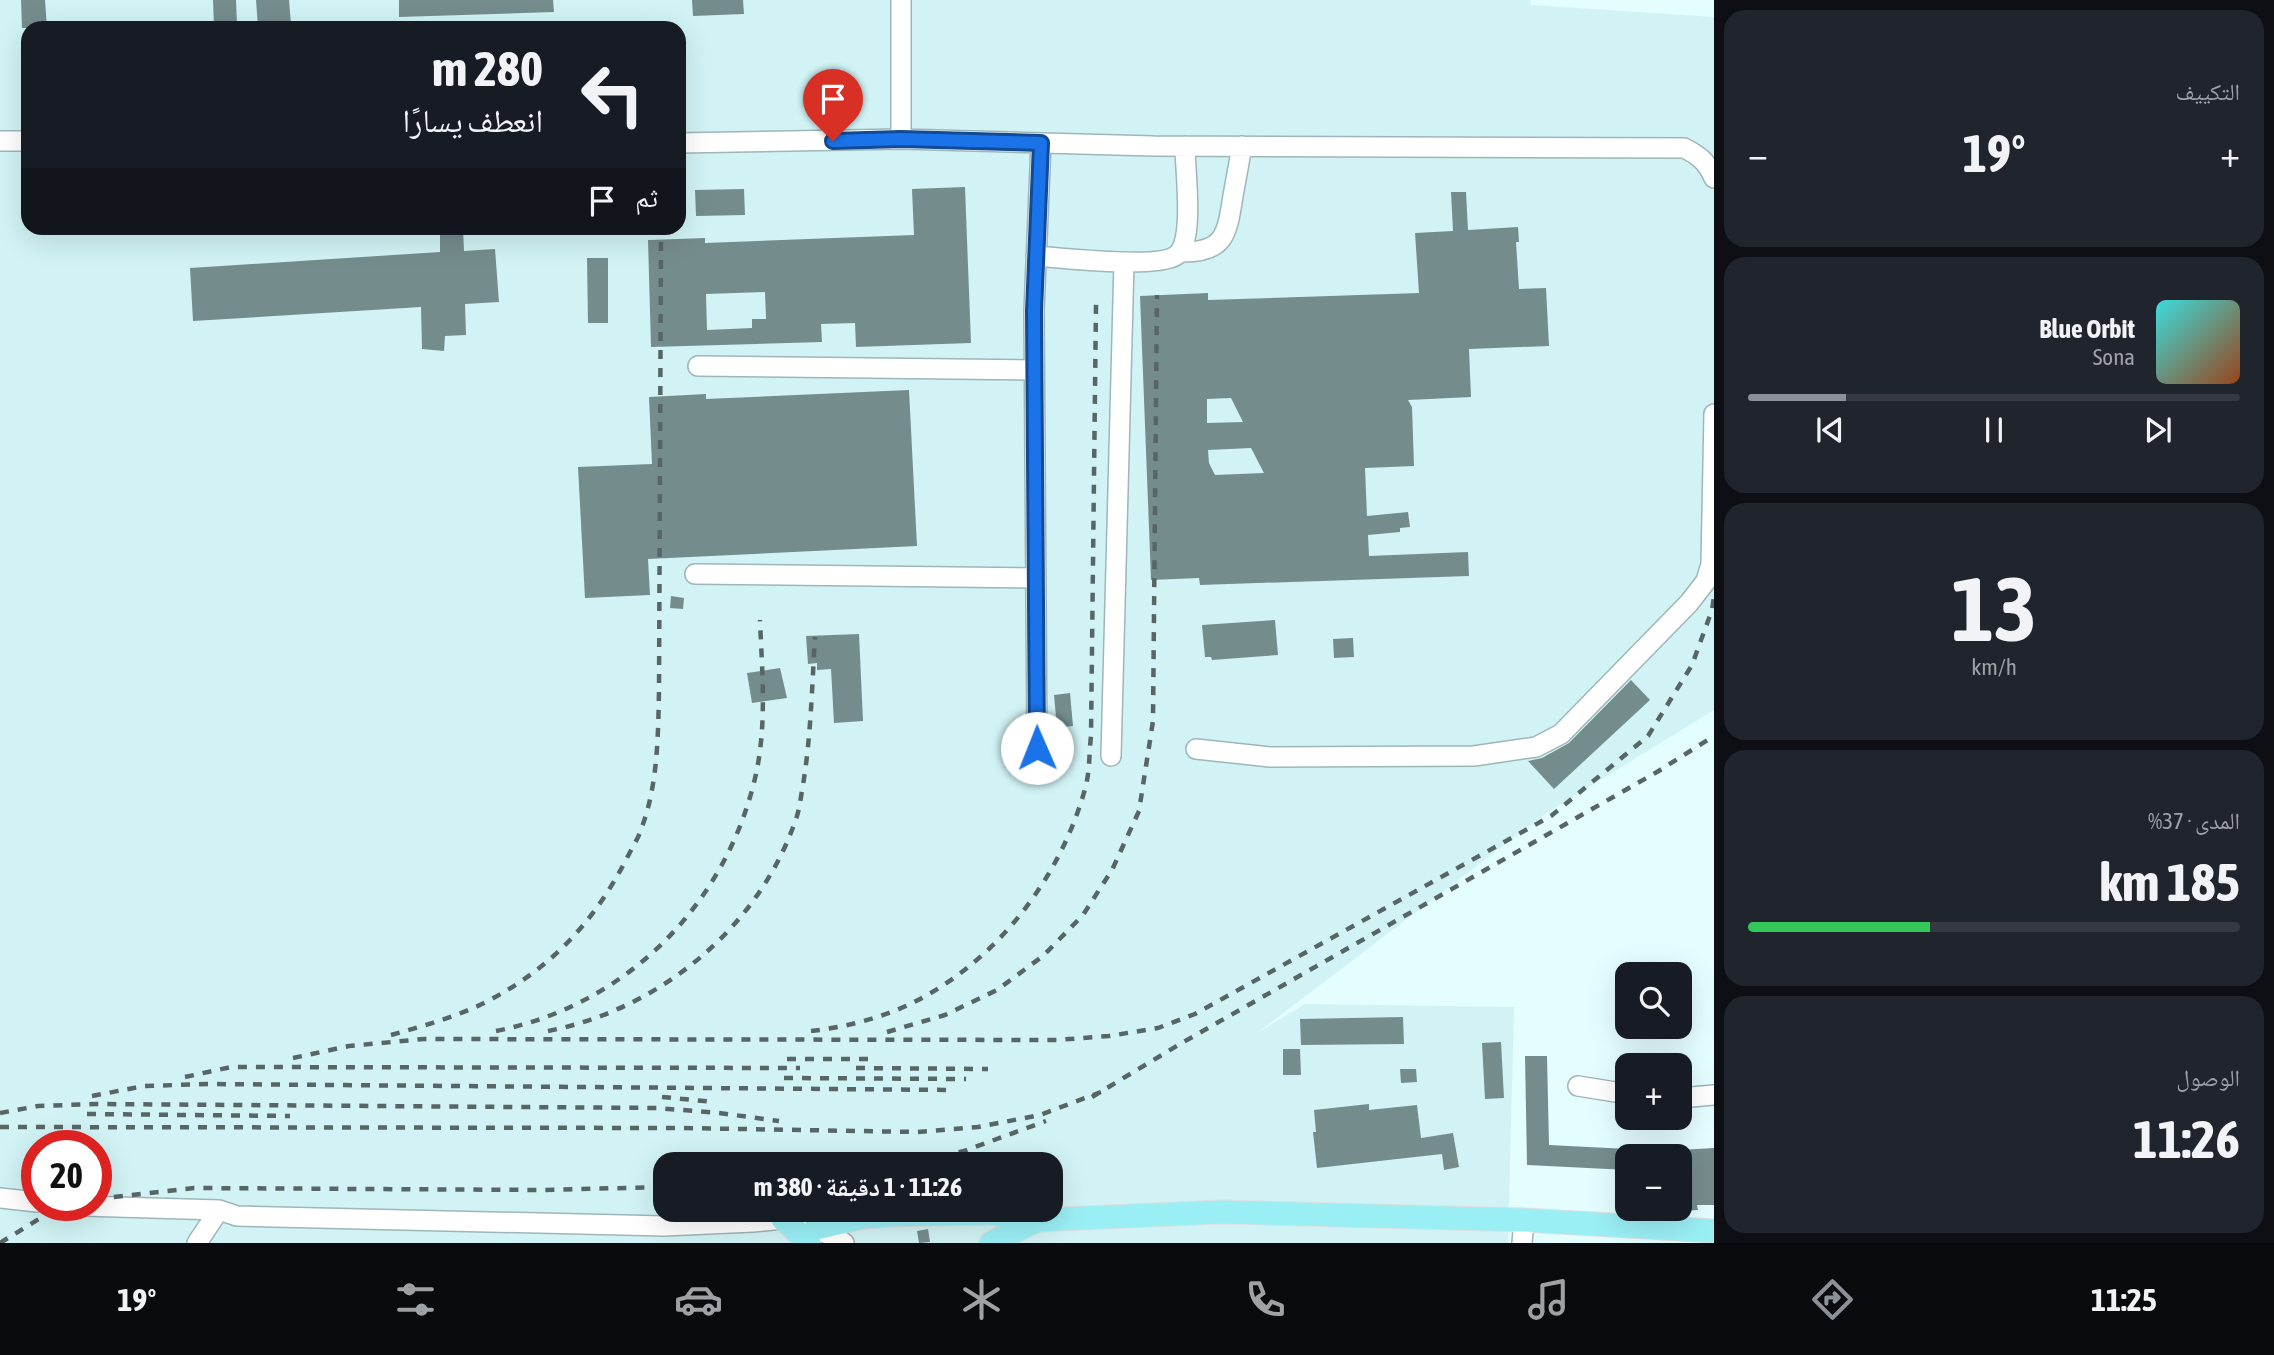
<!DOCTYPE html>
<html lang="ar">
<head>
<meta charset="utf-8">
<style>
	:root { --surface:#171b24; --page:#20242c; --text:#f1f3f6; --muted:#9ea1a6; --line:#363941; --accent:#8c9099 }
	body { margin:0; font-family:"Asap Condensed","Noto Naskh Arabic",sans-serif; background:var(--page); color:var(--text); direction:rtl; height:100vh; display:flex; flex-direction:column; font-size:26px; white-space:nowrap }
	* { box-sizing:border-box; margin:0 }
	p { font-size:23px; color:var(--muted) }
	.icon { flex:none; width:38px; height:38px; fill:none; stroke:currentColor; stroke-width:2; stroke-linecap:round; stroke-linejoin:round }
	.map { position:relative; flex:1; overflow:hidden; direction:ltr }
	.sheet { display:flex; flex-direction:column; gap:10px; padding:10px; background:#0d0f14; width:560px }
	.sheet>* { flex:none }
	.top-card { position:absolute; left:21px; top:21px; width:665px; height:214px; border-radius:21px; box-shadow:0 7px 28px #0002; direction:rtl; background:#171b24; color:var(--text); overflow:hidden }
	.controls { position:absolute; left:1615px; top:962px; display:grid; gap:14px }
	.controls a { display:grid; place-items:center; width:77px; height:77px; border-radius:14px; background:var(--surface); box-shadow:0 7px 28px #0002; font-size:35px }
	.speed { position:absolute; left:21px; top:1130px; display:flex; gap:14px; font-size:35px; font-weight:700; text-align:center }
	.speed>* { display:grid; place-content:center; width:91px; height:91px; border-radius:50%; background:var(--surface); box-shadow:0 7px 28px #0002; line-height:1 }
	.speed .limit { border:10px solid #d22; background:#fff; color:#111 }
	.pin { position:absolute; display:grid; place-items:center; width:60px; height:60px; color:#fff; margin:-72px -30px; border-radius:50% 50% 50% 0; rotate:-45deg; box-shadow:0 0 7px #0007 }
	.pin .icon { rotate:45deg }
	.me { position:absolute; width:77px; margin:-38px; rotate:359deg; stroke-linejoin:round; filter:drop-shadow(0 0 5px #0008) }
	.turn { display:flex; align-items:center; gap:24px; height:147px; padding:0 28px; font-size:32px }
	.turn .icon { width:91px; height:91px; stroke-width:2.5 }
	.turn b { display:block; font-size:49px; line-height:60px }
	.then { display:flex; align-items:center; height:66px; padding:0 28px; background:#0003; gap:14px; font-size:26px }
	.big { font-size:52px; font-weight:700; line-height:1.1 }
	.sheet .widget { flex:1; display:flex; flex-direction:column; justify-content:center; gap:10px; min-width:0; padding:0 24px; border-radius:21px; background:var(--page) }
	.sheet .dial { align-items:center; gap:0 }
	.dial b { font-size:91px; line-height:1 }
	.song { display:flex; align-items:center; gap:21px }
	.cover { width:84px; height:84px; border-radius:10px; background:linear-gradient(135deg,hsl(180 70% 55%),hsl(20 70% 35%)) }
	.played { height:7px; border-radius:4px; background:linear-gradient(90deg,var(--accent) 20%,var(--line) 20%) }
	.keys { display:flex; justify-content:space-around; direction:ltr }
	.heat { display:flex; justify-content:space-between; align-items:center; font-size:38px; direction:ltr }
	.charge { height:10px; border-radius:5px; background:linear-gradient(90deg,#34c759 37%,var(--line) 0) }
	.trip { position:absolute; left:653px; top:1152px; width:410px; height:70px; border-radius:21px; background:var(--surface); box-shadow:0 7px 28px #0002; font-weight:700; line-height:70px; text-align:center; direction:rtl }
	.tabs { display:flex; height:112px; justify-content:space-around; align-items:center; background:#090b0e; color:var(--muted) }
	.tabs .icon { width:49px; height:49px }
	.tabs .selected { color:var(--accent) }
	.tabs b { font-size:32px; color:var(--text) }
	main { display:flex; flex:1; min-height:0 }
	.map>svg:first-child { display:block }
	.built { fill:#d1f3f5; fill-rule:evenodd }
	.building { fill:#758c8d; fill-rule:evenodd }
	.lines { fill:none; stroke-linecap:round; stroke-linejoin:round }
	.minor-casing { stroke:#9eb6b8; stroke-width:22 }
	.major-casing { stroke:#dedfdf; stroke-width:25 }
	.minor { stroke:#fff; stroke-width:19 }
	.major { stroke:#9aeff5; stroke-width:23 }
	.rail { stroke:#586566; stroke-width:4.5; stroke-dasharray:9 9; stroke-linecap:butt }
	.route-casing { stroke:#114b97; stroke-width:18 }
	.route { stroke:#1a73e8; stroke-width:12 }
</style>
</head>
<body>
<main>
<section class="sheet">
<div class="widget"><p>التكييف</p>
<div class="heat"><a>−</a><b class="big">19°</b><a>+</a></div>
</div>
<div class="widget">
<div class="song"><i class="cover"></i><div><b>Blue Orbit</b><p>Sona</p></div></div>
<div class="played"></div>
<div class="keys"><svg class="icon" aria-label="previous" viewBox="0 0 24 24"><path d="M18 5L8 12l10 7zM5 5v14"/></svg><svg class="icon" aria-label="pause" viewBox="0 0 24 24"><path d="M8 5v14M16 5v14"/></svg><svg class="icon" aria-label="next" viewBox="0 0 24 24"><path d="M6 5l10 7-10 7zM19 5v14"/></svg></div>
</div>
<div class="widget dial"><b>13</b><p>km/h</p></div>
<div class="widget"><p>المدى · 37%</p><b class="big">185 km</b><div class="charge"></div></div>
<div class="widget"><p>الوصول</p><b class="big">11:26</b></div>
</section>
<div class="map">
<svg width="1714" height="1243" viewBox="0 0 1714 1243">
	<rect width="100%" height="100%" fill="#e4fdff"/>
	<path class="built" d="M0,0H1530L1531,5L1714,17V710L1545,814L1257,1033L1305,1004L1514,1007L1508,1243H0ZM28,28H679V228H28ZM37,1146H96V1206H37ZM665,1164H1050V1209H665Z"/>
	<path class="building" d="M21,0H45L47,28H22Z
		M213,0H236L237,25L214,26Z
		M256,0H289L291,24L258,27Z
		M399,0H553L554,12L399,17Z
		M692,0H743L744,14L693,16Z
		M965,187L971,343L856,347L855,323L821,324L822,342L651,347L648,240L705,238V243L914,235L912,189ZM765,292L766,319H752V328L707,330L706,294Z
		M744,189L745,215L696,216L695,190Z
		M1451,192H1466L1468,230L1518,227L1519,242H1516L1519,289L1546,288L1549,346L1469,349L1471,397L1408,400L1412,407L1414,466L1365,468L1367,516L1408,512L1410,527L1400,528V532L1368,535L1369,556L1468,552L1469,576L1200,585L1199,578L1151,580L1140,296L1208,293V300L1419,293L1415,233L1453,231ZM1231,398L1243,422L1207,423V399ZM1251,448L1264,473L1215,475L1209,463L1208,450Z
		M463,228L464,251L495,249L499,302L465,304L466,335L445,336L444,351L422,349L421,307L193,321L190,268L440,252V229Z
		M587,258H608V323H588Z
		M909,390L917,546L648,559L650,595L585,598L578,467L652,464L649,397L706,394V399Z
		M671,596L684,598L683,609L670,608Z
		M1275,620L1278,655L1212,660L1211,657H1205L1202,625Z
		M859,634L863,721L834,723L831,669L817,670V663L808,664L806,636Z
		M1353,638L1354,657L1334,658L1333,639Z
		M780,668L787,698L752,703L747,673Z
		M1631,680L1650,700L1554,789L1528,761L1542,758L1569,743Z
		M1070,693L1073,726L1057,728L1054,695Z
		M1403,1017L1404,1044L1301,1045L1300,1019Z
		M1501,1042L1504,1098L1485,1099L1482,1043Z
		M1283,1049H1300L1301,1075H1283Z
		M1525,1056H1547L1549,1145L1628,1149V1170L1527,1165Z
		M1400,1069H1416L1417,1082L1401,1083Z
		M1369,1104V1110L1417,1105L1421,1138L1453,1133L1459,1167L1444,1170L1442,1154L1317,1168L1313,1132H1316L1314,1110Z
		M1714,1148V1205H1697L1698,1210L1680,1211V1150Z
		M928,1229L930,1242L919,1243L917,1231Z"/>
	<g class="lines">
		<g class="minor-casing">
			<path id="minor" d="M901,0V139
				M0,141H28
				M679,143L901,139L1153,146L1684,148C1700,156 1707,162 1714,178
				M1181,252C1225,253 1227,234 1233,196C1236,180 1239,163 1242,146
				M1036,256C1061,258 1165,270 1179,253C1194,235 1185,170 1185,146
				M698,366L1034,370
				M695,574L1035,578
				M1037,748L1034,311L1041,143
				M1196,749L1270,757L1474,756L1536,747L1561,734L1689,603L1706,581L1711,564L1714,414
				M1111,756L1124,262
				M1578,1086L1628,1094
				M1680,1098L1714,1095
				M0,1198L37,1202
				M83,1206L219,1210L237,1216L664,1226L753,1222L783,1219L816,1228L844,1243
				M197,1243L219,1210
				M1522,1243L1524,1220"/>
		</g>
		<g class="major-casing">
			<path id="major" d="M783,1219L809,1243
				M816,1228L863,1217L889,1215L991,1213L1038,1220
				M991,1243L1038,1220L1221,1212L1524,1220L1714,1231"/>
		</g>
		<use href="#minor" class="minor"/>
		<use href="#major" class="major"/>
		<path class="rail" d="M496,1031C627,1005 727,904 756,774C767,723 762,671 760,620
			M548,1031C661,1009 761,926 797,816C800,806 801,795 803,785C811,736 812,686 815,637
			M811,1031C847,1027 886,1017 918,1000C999,958 1061,876 1085,789C1090,772 1089,753 1091,736L1096,304
			M887,1032L945,1015L997,990L1043,956L1083,915L1112,870L1139,811L1153,721L1157,295
			M391,1035C423,1026 456,1017 486,1002C552,968 595,921 628,856C633,846 639,837 642,827C658,783 658,736 659,690L661,238
			M293,1058L349,1046L424,1039L1057,1040L1109,1036L1158,1028L1195,1014L1551,816L1648,736L1692,665L1712,610L1714,596
			M787,1059H871
			M856,1068L988,1069
			M185,1077L231,1067L800,1068
			M784,1078L966,1079
			M92,1096L144,1086L208,1084L953,1090
			M662,1097L714,1102
			M1092,1097L1180,1044L1657,772L1714,736
			M0,1113L38,1106L97,1104L657,1108L719,1113L779,1121
			M87,1114L290,1116
			M0,1127L683,1128L917,1132L978,1127L1040,1115L1101,1092
			M906,1164L964,1151L1046,1121
			M96,1199L194,1188L541,1190L665,1187
			M0,1243L60,1206"/>
	</g>
	<g class="lines">
		<g class="route-casing">
			<path id="route" d="M833,141L901,139L1041,143L1034,311L1037,748"/>
		</g>
		<use href="#route" class="route"/>
	</g>
</svg>
<div class="controls">
<a><svg class="icon" aria-label="search" viewBox="0 0 24 24"><circle cx="10" cy="10" r="6"/><path d="M15 15l6 6"/></svg></a>
<a>+</a>
<a>−</a>
</div>
<div class="speed"><div class="limit">20</div></div>
<div class="pin" style="left:833px;top:141px;background:#d93025"><svg class="icon" aria-label="arrive" viewBox="0 0 24 24"><path d="M6 21V4h12l-3 4 3 4H6"/></svg></div>
<svg class="me" style="left:1037px;top:748px" viewBox="-20 -20 40 40"><circle r="19" fill="#fff"/><path d="M0-13L10 11 0 6-10 11z" fill="#1a73e8"/></svg>
<div class="trip">11:26 · 1 دقيقة · 380 m</div>
<div class="top-card">
<div class="turn"><svg class="icon" aria-label="left" viewBox="0 0 24 24"><path d="M17 20v-9H6M10 6l-5 5 5 5"/></svg><div><b>280 m</b>انعطف يسارًا</div></div>
<div class="then">ثم<svg class="icon" aria-label="arrive" viewBox="0 0 24 24"><path d="M6 21V4h12l-3 4 3 4H6"/></svg></div>
</div>
</div>
</main>
<nav class="tabs">
<b>11:25</b>
<svg class="icon selected" aria-label="directions" viewBox="0 0 24 24"><path d="M12 3l9 9-9 9-9-9zM9 14v-3h6M13 9l2 2-2 2"/></svg>
<svg class="icon" aria-label="music" viewBox="0 0 24 24"><path d="M9 18V5l10-2v13"/><circle cx="6" cy="18" r="3"/><circle cx="16" cy="16" r="3"/></svg>
<svg class="icon" aria-label="phone" viewBox="0 0 24 24"><path d="M5 4h4l2 5-3 2q2 4 5 5l2-3 5 2v4C11 20 4 13 5 4z"/></svg>
<svg class="icon" aria-label="climate" viewBox="0 0 24 24"><path d="M12 3v18M4 7l16 10M4 17L20 7"/></svg>
<svg class="icon" aria-label="car" viewBox="0 0 24 24"><path d="M5 17H2v-5l4-1 3-4h7l3 4 3 1v5h-3M9 17h6M6 11h13"/><circle cx="7" cy="17" r="2"/><circle cx="17" cy="17" r="2"/></svg>
<svg class="icon" aria-label="filters" viewBox="0 0 24 24"><path d="M4 7h16M4 17h16"/><circle cx="9" cy="7" r="2"/><circle cx="15" cy="17" r="2"/></svg>
<b>19°</b>
</nav>
</body>
</html>
